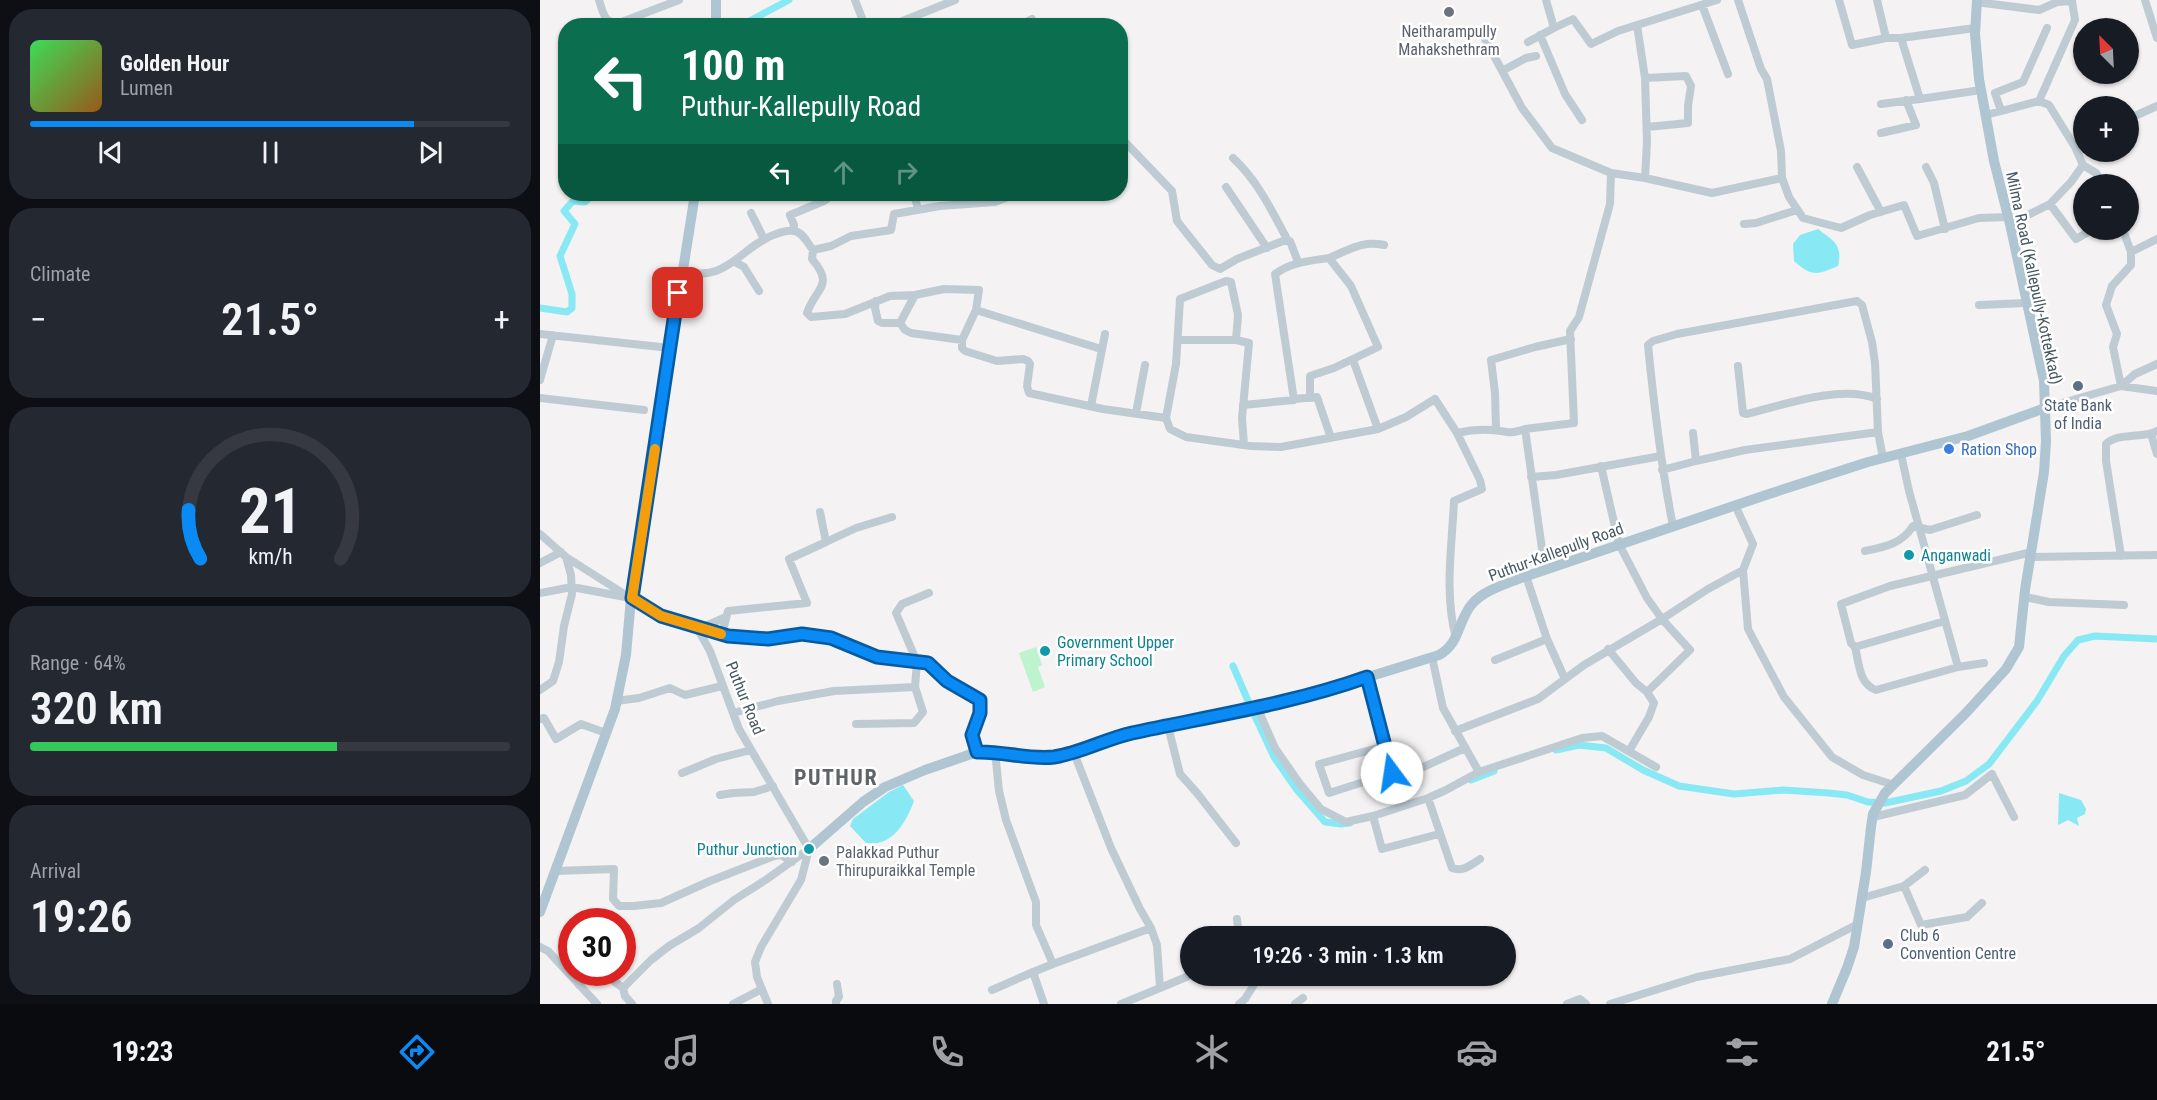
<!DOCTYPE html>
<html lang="en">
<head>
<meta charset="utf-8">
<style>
	:root { --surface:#171b24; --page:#242831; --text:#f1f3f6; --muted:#9ea1a6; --line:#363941; --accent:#0a8af5 }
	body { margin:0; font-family:"Roboto Condensed",sans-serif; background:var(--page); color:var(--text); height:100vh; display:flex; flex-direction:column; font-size:22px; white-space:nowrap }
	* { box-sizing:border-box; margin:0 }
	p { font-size:20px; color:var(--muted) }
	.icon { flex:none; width:33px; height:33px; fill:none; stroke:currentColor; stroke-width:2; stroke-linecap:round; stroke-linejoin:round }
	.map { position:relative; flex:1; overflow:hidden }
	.side { display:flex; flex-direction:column; gap:9px; padding:9px; background:#0d0f14; width:540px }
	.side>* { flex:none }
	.top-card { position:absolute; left:18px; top:18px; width:570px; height:183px; border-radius:24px; box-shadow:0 2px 4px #0004; background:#0b6e4f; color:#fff; overflow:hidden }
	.needle { width:39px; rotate:336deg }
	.buttons { position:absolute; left:1533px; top:18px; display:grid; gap:12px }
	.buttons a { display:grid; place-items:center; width:66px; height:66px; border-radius:50%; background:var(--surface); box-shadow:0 2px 4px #0004; font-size:30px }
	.speed { position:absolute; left:18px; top:908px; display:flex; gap:12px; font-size:30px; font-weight:700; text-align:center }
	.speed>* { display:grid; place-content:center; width:78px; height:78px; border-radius:50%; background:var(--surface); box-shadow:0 2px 4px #0004; line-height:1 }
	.speed .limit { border:9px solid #d22; background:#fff; color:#111 }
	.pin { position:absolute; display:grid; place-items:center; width:51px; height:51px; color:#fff; margin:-26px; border-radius:12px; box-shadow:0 3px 9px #0006 }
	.me { position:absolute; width:66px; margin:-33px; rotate:346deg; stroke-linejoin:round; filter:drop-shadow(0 0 4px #0008) }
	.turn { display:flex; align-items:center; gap:21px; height:126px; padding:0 24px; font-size:27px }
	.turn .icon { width:78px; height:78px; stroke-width:2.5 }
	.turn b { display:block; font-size:42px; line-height:51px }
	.lanes { display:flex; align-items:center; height:57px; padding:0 24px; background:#0003; justify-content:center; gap:30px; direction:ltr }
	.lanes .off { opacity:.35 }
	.big { font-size:45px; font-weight:600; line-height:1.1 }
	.side .tile { flex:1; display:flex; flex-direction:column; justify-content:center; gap:9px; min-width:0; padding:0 21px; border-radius:24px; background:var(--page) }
	.side .dial { align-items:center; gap:0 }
	.dial svg { height:156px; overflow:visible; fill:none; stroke:var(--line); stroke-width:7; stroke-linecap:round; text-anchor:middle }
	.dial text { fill:var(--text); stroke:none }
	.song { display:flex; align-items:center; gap:18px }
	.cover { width:72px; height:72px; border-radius:9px; background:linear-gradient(135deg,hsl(130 70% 55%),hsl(30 70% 35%)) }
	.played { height:6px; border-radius:3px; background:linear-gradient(90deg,var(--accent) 80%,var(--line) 80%) }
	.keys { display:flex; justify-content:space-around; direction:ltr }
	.heat { display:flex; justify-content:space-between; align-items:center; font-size:33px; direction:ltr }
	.charge { height:9px; border-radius:4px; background:linear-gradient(90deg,#34c759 64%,var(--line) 0) }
	.trip { position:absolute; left:640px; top:926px; width:336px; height:60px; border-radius:30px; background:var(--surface); box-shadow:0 2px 4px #0004; font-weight:600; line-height:60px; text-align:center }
	.menu { display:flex; height:96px; justify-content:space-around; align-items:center; background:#090b0e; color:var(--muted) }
	.menu .icon { width:42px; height:42px }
	.menu .active { color:var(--accent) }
	.menu b { font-size:27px; color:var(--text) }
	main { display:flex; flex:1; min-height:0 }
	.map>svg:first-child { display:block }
	.green { fill:#bef4cd }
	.water { fill:#88e9f4 }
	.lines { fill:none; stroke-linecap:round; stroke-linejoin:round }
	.canal { stroke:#88e9f4; stroke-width:7 }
	.minor { stroke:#becbd2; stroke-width:8 }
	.major { stroke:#afc5d2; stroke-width:10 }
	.route-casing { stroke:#065a9f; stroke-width:15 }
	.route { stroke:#0a8af5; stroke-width:10 }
	.slow { stroke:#f59e0b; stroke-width:10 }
	.worship-dot { fill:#6b7280; stroke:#fff; stroke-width:2 }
	.service-dot { fill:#5c6f8a; stroke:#fff; stroke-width:2 }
	.shop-dot { fill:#3f7fe0; stroke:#fff; stroke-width:2 }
	.culture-dot { fill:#0f9aa8; stroke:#fff; stroke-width:2 }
	.labels { text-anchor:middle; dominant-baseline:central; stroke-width:5; stroke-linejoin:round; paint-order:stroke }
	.worship-label { font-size:16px; fill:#5b616d; stroke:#fff }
	.street-label { font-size:16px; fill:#475861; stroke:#fff }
	.service-label { font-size:16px; fill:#4e5e75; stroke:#fff }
	.shop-label { font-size:16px; fill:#366cbe; stroke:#fff; text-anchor:start }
	.culture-label { font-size:16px; fill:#0d838f; stroke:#fff; text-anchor:start }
	.district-label { font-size:22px; font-weight:bold; letter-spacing:1.5px; fill:#5d6367; stroke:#fff }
</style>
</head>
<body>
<main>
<section class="side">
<div class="tile">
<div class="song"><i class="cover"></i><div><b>Golden Hour</b><p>Lumen</p></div></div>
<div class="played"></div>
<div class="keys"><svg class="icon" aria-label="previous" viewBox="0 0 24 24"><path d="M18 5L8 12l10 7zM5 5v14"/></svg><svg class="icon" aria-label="pause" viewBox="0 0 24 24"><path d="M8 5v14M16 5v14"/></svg><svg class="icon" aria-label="next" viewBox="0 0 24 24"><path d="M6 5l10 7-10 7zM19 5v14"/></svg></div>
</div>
<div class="tile"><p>Climate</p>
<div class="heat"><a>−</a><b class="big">21.5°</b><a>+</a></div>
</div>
<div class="tile dial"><svg viewBox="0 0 100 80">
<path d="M14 69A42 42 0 1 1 86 69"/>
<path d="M14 69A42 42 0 0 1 8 44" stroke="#0a8af5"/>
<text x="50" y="56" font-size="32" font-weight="700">21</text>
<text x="50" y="72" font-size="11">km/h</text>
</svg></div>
<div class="tile"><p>Range · 64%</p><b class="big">320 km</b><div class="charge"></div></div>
<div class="tile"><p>Arrival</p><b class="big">19:26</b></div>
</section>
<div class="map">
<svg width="1617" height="1004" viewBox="0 0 1617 1004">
	<rect width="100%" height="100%" fill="#f4f2f2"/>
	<path class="green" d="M496,647L502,665L498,667L505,687L493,692L479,653Z"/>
	<path class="water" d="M1278,229C1294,241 1303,245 1298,266C1277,275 1272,277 1254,261L1253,244L1260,235Z
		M363,785L374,801C368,817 358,837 341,842C337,844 331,843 326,843L310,826L313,819L349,792Z
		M1519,793L1541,800L1546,809L1545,814L1537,818L1539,826L1528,820L1518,825Z"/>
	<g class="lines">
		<path class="canal" d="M200,26L249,0
			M0,308L27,312L32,308V294L20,256L35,224L24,211L33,201L45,202L53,194
			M693,666L709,703
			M714,714L734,757L757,790L785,822L801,824L810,823
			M1016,750L1039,745L1066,748L1103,770L1139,786L1194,794L1243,790L1289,793L1307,795L1328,802L1345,803L1401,791L1426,781L1449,764L1497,701L1524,656L1538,640L1555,636L1617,639
			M931,780L954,771"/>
		<path class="minor" d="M59,0C63,12 64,24 79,23L139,0
			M315,0L325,26
			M1006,0L1014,28L1033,19L1051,44L1078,31L1177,0
			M1198,0L1221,69L1227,79L1241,151L1242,178
			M1299,0L1312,45L1346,38H1361L1435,28
			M1337,0L1346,38
			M1605,0L1617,38
			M1436,2L1499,10L1517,2L1532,1L1535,20L1499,101L1509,105L1535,147L1543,165L1556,173L1562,184
			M1162,5L1188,74
			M1097,25L1105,78
			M350,26L415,0
			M478,26L492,19
			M1000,35L1025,94L1042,120
			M1361,38L1380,99L1441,90
			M945,39L982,108L1012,148L1071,173
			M988,42L1014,28
			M962,71L986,58L996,56
			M1341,104L1380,99
			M1461,111L1455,93L1483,82L1507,28
			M1446,115L1499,101
			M1588,119L1617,106
			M1341,133L1376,125L1366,100
			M580,141L585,142L632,191L637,221L672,265L680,269L697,259L743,241H750L758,262
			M1534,144L1544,140
			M693,158C718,181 732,211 748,241
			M1317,167L1341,212
			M1386,167L1394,183L1405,229
			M1105,178L1107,142L1105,78L1146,76L1151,86L1148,106V123L1107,127
			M686,187L727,248
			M374,194L378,209
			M1510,204L1536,239L1552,230
			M211,213L224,239
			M1204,224L1216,223L1257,210
			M1470,224L1510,204L1531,182L1543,165
			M253,230L254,225L250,215L284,201L294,194
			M1583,230L1591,252V265L1572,286L1566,305L1577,334L1573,347L1581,386L1617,391
			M273,250L272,259C295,286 276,287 267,313L271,317L305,314L350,296L375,295L360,323
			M1591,252L1617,239
			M789,258C809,250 822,240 844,245
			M195,262L204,267L219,291
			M141,270C187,285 199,247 236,234C241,232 249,230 254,231C263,232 268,244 273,250L291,246L311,236L351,230L354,214L400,206L455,202L475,194
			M375,295L404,289L439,290L436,310
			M336,301L335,308L338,321L342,323H360L365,330L371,333L422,340L436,310L561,349
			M1439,305L1486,303
			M0,334L130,348
			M422,340V348L425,351L457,361L483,359L488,361L490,364L487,386L489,393L563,409L626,418L630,429L646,437L711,446L741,447L838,429L866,417L895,399L917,433C929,430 940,429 952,430C968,431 966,435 985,429
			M638,340H696
			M813,360L838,429
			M1198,366L1203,413L1207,414C1242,405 1302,384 1337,399
			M0,380L13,335
			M0,398L104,410
			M754,399L777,397L791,438
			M703,405L754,400L735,274C751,262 769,261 789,258L811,286L838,347L794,368L770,376V398
			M551,406L565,334
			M1505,408L1581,386L1595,374L1617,364
			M596,413L605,365
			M626,418L636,364L640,299L686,281L691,282L698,315L696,340L709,343L702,418L704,445
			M956,430L955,393L951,360L995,347L1031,339
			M1611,434L1617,454
			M1361,454L1369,491L1418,667
			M1156,461L1205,450L1338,432
			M1061,466L1079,544L1107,598L1122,619L1150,650L1107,692
			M1122,470L1156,461L1153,433
			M991,477L1016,475L1121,456
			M1195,505L1213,544L1203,570L1208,629L1244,697L1292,757L1323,775L1354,785
			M1133,526C1121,466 1114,406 1108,345L1113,341L1137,334L1317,301L1322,305L1332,342L1335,363L1338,432L1343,458
			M0,534L26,557L103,606L121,616L156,626L170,651L199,729L269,849L261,880L221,947L215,962L217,977L228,1004
			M286,542L316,528L352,517
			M1325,551C1344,547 1362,544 1373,526L1390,530L1437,515
			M1581,556L1566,461V444C1578,432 1602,439 1617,431
			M1491,557L1617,555
			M0,563L21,552
			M1005,570L985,429L1034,423L1030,331L1039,317L1070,204L1071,173L1105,178L1172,193L1242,178L1249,197L1263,218L1301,228L1330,215L1364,205L1377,236L1439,218L1468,217
			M986,576L1007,639L1025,679
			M0,593L32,587L85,597
			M1485,597L1509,602L1584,605
			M156,626L187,636L228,639L262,634L291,638L337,657L388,663L407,681L440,700V713L432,735L437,752
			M161,628L186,617
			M182,634L188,611L267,603L249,559L286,542L280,512
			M916,638C904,594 912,546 914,501L942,489L940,480L917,433
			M1315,647L1405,621
			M1068,649L1096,683L1107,692L1114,703L1109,717L1089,751
			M892,657L903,708L939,772
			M955,660L1007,639
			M1444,663L1418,667L1336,690C1319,684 1319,663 1315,647L1311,643L1301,604L1350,586L1492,552
			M827,677L852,773L789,793L779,764L845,746
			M0,690L13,681L19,662L24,626L32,594L31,575L26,557
			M76,701L99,698L130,688L145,695L182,686
			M717,707L735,748L760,784L781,809L806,822L833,816L888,798L906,790L939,772L1042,738L1062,736L1116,767
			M193,713L238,701L294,691L375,687L377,662L356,613L362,604L389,593
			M0,719L4,718L16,739L41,724L66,733
			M316,724L374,723L383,712L375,687
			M628,726L640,774L657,793L696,843
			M915,731L998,699L1044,665L1122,619L1168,589L1203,570
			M455,751L459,791L466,820L496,902V925L513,964L493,972L504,1004
			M534,753L571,848L600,909L611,928L617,945L620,988L581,1004
			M142,773L176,759L211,750
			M852,773L881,768L925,748
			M180,795L193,793L214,792L233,786
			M888,798L912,868C923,872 931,865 940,859
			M833,816L842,849L899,834
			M1333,817L1425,795L1452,774L1474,817
			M15,871L74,869L73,899L79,906H94L121,903L170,881L234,856L241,855L252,862
			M1364,886L1381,925L1427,917L1442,903
			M1322,898L1364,886L1385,870
			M697,919L699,936
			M0,947L8,951L57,1004
			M513,964L611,928
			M66,972L75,982L83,988L111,960L129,946L159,928L194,900L227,879L269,849
			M39,985L53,972
			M83,988L85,996L92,1004
			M620,988L651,975
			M452,990L493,972
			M193,1004L222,989
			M296,1004V1001L299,997L297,984
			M699,1004L705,999L720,975
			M755,1004L763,998
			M1027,1004L1040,999L1046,1004
			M1070,1004L1157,977L1250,959L1318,924"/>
		<path class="major" d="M176,26V0
			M269,849L323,802L345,787L385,770L437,752L455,751L491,757L529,754L581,735L764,697L899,655C920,644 918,620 932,604C943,591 963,585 978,579L1229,494L1328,462L1428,436L1505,408
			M0,912L75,709L86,655L91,598L155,194
			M1292,1004L1307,968L1314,947L1326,872L1331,827L1333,814L1345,793L1425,714L1466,669L1479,647L1485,590L1504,472L1506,441L1504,381L1470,224L1454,161L1439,79L1435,34L1437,0"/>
	</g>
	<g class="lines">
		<g class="route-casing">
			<path id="route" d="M138,293L92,598L121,616L188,636L228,639L262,634L291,638L337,657L388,663L407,681L440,700V713L432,735L437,752C463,751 488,760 514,757C541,753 565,739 592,733C671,716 751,704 827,677L852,773"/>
		</g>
		<use href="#route" class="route"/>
		<path class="slow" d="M115,449L92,598L121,616L181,634"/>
	</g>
	<g class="worship-dot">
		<circle cx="909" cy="12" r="6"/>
		<circle cx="284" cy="861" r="6"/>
	</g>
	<g class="service-dot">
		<circle cx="1538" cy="386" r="6"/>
		<circle cx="1348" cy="944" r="6"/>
	</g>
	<circle class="shop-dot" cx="1409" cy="449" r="6"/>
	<g class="culture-dot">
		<circle cx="1369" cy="555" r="6"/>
		<circle cx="505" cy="651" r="6"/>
		<circle cx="269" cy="849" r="6"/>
	</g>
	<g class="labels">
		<g class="worship-label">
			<text x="909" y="31">Neitharampully<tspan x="909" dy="18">Mahakshethram</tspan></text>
			<text x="296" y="852" text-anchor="start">Palakkad Puthur<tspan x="296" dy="18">Thirupuraikkal Temple</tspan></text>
		</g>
		<g class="street-label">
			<text transform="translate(1494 278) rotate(78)">Milma Road (Kallepully-Kottekkad)</text>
			<text transform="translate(1016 552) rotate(-20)">Puthur-Kallepully Road</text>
			<text transform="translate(205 698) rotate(68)">Puthur Road</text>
		</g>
		<g class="service-label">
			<text x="1538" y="405">State Bank<tspan x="1538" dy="18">of India</tspan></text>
			<text x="1360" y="935" text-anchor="start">Club 6<tspan x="1360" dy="18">Convention Centre</tspan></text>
		</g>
		<g class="shop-label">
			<text x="1421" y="449">Ration Shop</text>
		</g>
		<g class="culture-label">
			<text x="1381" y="555">Anganwadi</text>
			<text x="517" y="642">Government Upper<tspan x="517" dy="18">Primary School</tspan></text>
			<text x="257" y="849" text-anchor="end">Puthur Junction</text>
		</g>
		<g class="district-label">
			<text x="296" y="777">PUTHUR</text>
		</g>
	</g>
</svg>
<div class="buttons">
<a><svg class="needle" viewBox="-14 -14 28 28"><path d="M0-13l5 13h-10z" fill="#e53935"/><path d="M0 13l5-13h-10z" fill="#9ea1a6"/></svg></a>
<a>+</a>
<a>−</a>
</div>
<div class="speed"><div class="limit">30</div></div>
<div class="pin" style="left:138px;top:293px;background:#d93025"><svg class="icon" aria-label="arrive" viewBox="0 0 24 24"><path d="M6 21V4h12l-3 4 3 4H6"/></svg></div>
<svg class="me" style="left:852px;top:773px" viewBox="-20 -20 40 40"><circle r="19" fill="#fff"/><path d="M0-13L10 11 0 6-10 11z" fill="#0a8af5"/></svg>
<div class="trip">19:26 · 3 min · 1.3 km</div>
<div class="top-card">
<div class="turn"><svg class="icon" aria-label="left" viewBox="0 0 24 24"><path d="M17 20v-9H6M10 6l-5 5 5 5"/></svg><div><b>100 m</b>Puthur-Kallepully Road</div></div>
<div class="lanes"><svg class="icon" aria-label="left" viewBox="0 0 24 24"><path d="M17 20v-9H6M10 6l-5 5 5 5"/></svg><svg class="icon off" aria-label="ahead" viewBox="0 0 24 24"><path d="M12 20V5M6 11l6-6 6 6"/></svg><svg class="icon off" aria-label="right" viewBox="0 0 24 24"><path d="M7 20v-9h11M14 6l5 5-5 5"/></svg></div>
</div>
</div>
</main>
<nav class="menu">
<b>19:23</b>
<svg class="icon active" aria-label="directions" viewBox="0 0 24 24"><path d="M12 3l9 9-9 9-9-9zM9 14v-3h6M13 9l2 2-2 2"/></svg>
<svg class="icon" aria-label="music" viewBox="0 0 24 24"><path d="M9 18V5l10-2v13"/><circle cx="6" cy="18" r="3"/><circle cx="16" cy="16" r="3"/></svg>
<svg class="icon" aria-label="phone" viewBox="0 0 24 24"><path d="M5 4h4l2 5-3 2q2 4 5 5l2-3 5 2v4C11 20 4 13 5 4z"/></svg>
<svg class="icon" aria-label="climate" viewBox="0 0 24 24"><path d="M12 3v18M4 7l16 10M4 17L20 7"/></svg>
<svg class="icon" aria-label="car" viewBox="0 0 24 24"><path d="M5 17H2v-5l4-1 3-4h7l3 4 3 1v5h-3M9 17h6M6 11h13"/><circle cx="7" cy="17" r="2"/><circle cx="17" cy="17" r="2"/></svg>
<svg class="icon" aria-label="filters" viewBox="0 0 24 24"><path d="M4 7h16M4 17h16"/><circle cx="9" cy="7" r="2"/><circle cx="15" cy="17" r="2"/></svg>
<b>21.5°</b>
</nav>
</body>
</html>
